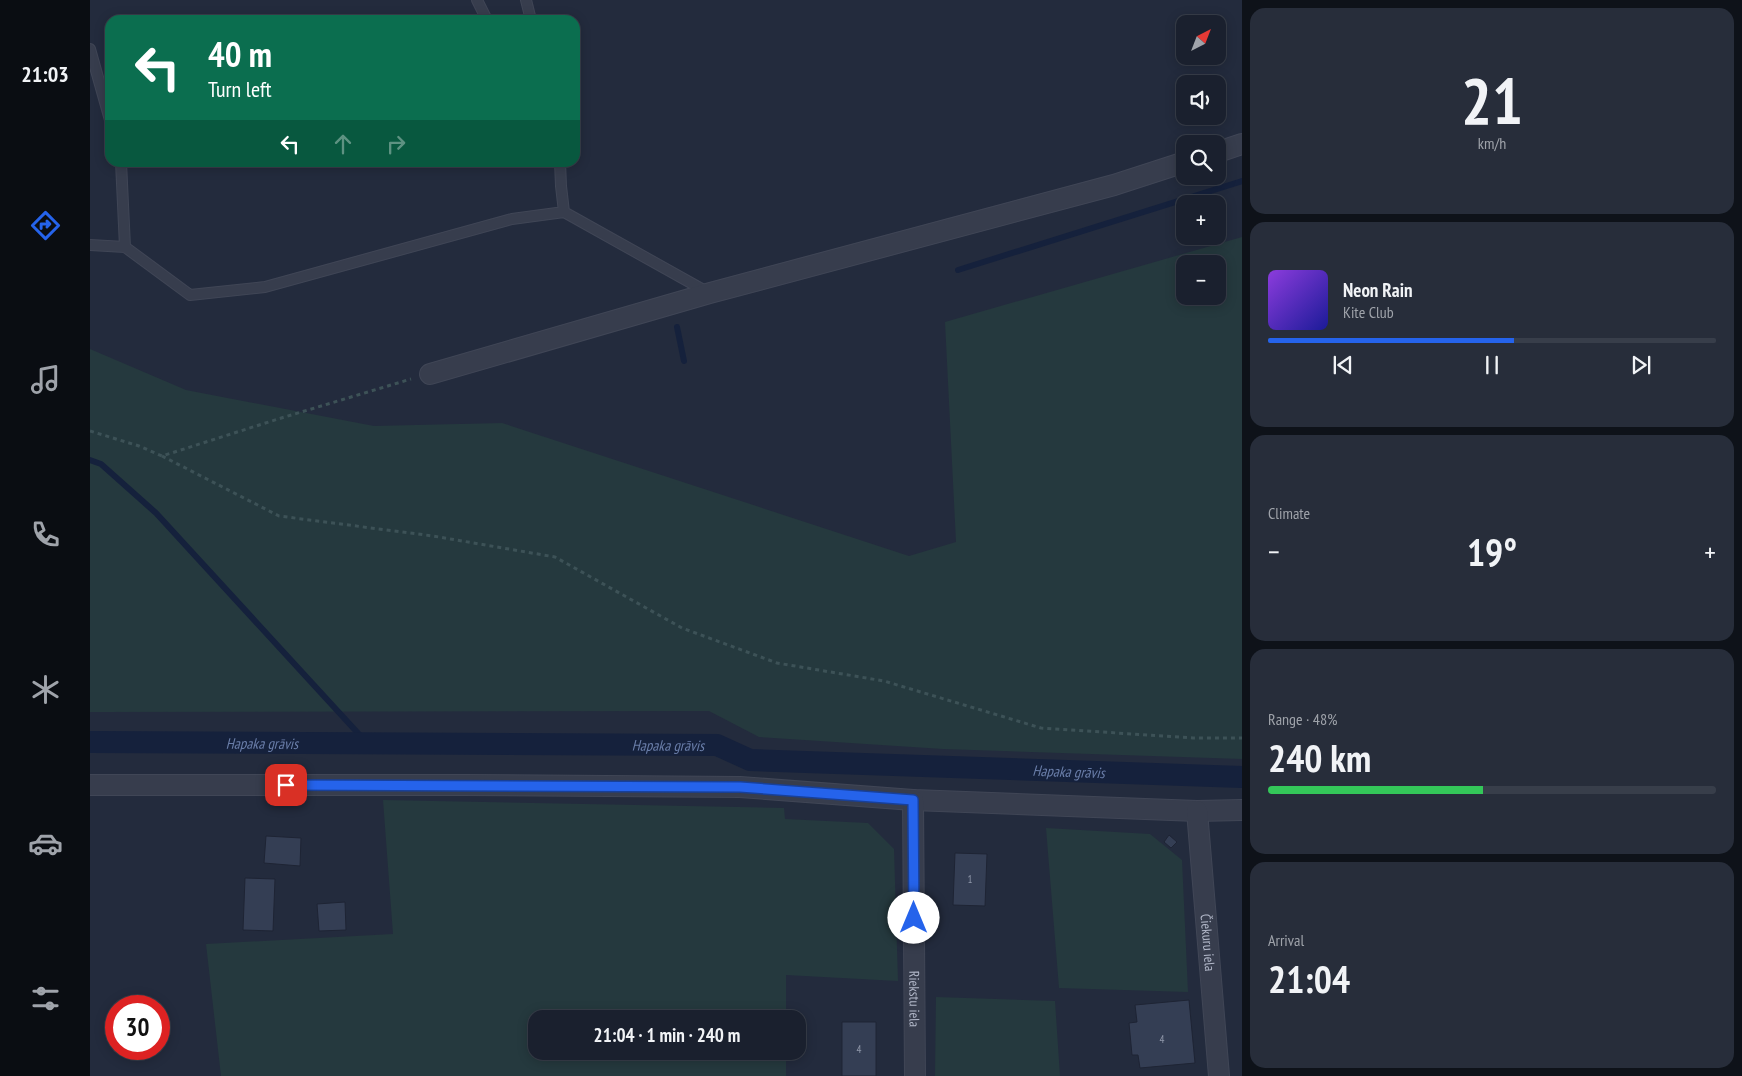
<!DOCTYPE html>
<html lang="en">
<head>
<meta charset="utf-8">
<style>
	:root { --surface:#1a202e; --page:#272d3a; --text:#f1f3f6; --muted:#9fa3aa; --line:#383e4a; --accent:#2563eb }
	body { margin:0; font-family:"PT Sans Narrow",sans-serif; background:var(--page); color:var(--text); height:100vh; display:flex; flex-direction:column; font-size:19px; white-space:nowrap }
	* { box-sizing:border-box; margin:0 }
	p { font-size:16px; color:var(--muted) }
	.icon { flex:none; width:28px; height:28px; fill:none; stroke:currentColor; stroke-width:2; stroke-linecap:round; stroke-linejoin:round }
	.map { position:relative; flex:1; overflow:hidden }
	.side { display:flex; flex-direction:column; gap:8px; padding:8px; background:#0e1219; width:500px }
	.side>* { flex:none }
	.guide { position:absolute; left:15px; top:15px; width:475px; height:152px; border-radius:15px; box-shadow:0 2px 12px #0003,0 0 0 1px var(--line); background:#0b6e4f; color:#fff; overflow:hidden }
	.needle { width:32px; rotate:42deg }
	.buttons { position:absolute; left:1086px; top:15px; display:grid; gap:10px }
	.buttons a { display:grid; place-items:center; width:50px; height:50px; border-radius:10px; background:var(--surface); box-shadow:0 2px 12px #0003,0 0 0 1px var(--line); font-size:25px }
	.speed { position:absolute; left:15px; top:995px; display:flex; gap:10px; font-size:25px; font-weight:700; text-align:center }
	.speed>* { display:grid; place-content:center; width:65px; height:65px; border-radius:50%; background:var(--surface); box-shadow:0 2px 12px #0003,0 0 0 1px var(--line); line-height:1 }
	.speed .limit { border:8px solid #d22; background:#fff; color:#111 }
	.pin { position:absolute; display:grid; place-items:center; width:42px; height:42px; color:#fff; margin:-21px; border-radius:10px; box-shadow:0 2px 8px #0006 }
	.me { position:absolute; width:55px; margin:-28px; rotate:0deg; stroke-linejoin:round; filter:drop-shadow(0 0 4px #0008) }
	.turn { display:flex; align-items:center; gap:18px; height:105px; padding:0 20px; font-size:22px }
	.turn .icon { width:65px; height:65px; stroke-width:2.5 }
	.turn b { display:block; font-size:35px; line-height:42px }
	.lanes { display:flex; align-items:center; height:48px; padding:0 20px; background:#0003; justify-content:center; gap:25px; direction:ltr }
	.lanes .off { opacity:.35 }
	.big { font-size:38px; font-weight:700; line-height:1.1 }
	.side .card { flex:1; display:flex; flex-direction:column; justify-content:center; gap:8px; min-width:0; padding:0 18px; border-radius:15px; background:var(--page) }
	.side .dial { align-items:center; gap:0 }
	.dial b { font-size:65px; line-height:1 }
	.song { display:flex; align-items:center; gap:15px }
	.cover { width:60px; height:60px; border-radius:8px; background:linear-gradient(135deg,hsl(270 70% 55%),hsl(240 70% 35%)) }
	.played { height:5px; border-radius:2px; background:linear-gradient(90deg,var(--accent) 55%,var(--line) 55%) }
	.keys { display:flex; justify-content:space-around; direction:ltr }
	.heat { display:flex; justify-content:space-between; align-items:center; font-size:28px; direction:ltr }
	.charge { height:8px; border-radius:4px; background:linear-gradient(90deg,#34c759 48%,var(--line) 0) }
	.trip { position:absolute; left:438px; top:1010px; width:278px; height:50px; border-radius:15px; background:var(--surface); box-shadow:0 2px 12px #0003,0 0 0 1px var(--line); font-weight:700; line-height:50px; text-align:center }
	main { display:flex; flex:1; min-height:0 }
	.tab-bar { display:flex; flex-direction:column; width:90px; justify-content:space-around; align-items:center; background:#0a0d12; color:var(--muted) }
	.tab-bar .icon { width:35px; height:35px }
	.tab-bar .on { color:var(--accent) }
	.tab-bar b { font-size:22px; color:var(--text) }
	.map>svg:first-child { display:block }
	.green { fill:#25393e; fill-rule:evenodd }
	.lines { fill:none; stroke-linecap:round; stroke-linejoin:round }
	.stream { stroke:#15213c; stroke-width:6 }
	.canal { stroke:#15213c; stroke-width:22 }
	.building { fill:#343e54; stroke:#1e2434 }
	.service-casing { stroke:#404656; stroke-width:12 }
	.minor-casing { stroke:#404656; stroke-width:22 }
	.path { stroke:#3d5257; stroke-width:3; stroke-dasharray:4 4; stroke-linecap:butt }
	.service { stroke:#373d4d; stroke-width:10 }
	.minor { stroke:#373d4d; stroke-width:20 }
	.route-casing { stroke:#184099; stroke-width:12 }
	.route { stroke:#2563eb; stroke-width:9 }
	.labels { text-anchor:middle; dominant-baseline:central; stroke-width:5; stroke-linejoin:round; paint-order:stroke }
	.number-label { font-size:11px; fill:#9098aa }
	.street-label { font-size:14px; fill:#b2b8c9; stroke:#1c2232 }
	.water-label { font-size:15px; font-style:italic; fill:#6a7ea9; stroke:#1c2232 }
</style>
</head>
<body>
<main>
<nav class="tab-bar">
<b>21:03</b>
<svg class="icon on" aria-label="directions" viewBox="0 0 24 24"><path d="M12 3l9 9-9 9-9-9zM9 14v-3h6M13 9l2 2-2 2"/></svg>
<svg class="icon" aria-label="music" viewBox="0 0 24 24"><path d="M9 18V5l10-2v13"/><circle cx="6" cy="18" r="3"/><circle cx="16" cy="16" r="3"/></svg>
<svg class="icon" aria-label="phone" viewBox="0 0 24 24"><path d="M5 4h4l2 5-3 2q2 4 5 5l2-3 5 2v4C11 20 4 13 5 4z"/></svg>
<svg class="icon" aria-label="climate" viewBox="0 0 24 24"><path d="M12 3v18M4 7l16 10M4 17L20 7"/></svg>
<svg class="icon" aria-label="car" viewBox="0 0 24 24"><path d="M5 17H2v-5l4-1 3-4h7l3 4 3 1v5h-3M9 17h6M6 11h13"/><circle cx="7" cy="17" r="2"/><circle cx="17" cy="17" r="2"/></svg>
<svg class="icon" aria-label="filters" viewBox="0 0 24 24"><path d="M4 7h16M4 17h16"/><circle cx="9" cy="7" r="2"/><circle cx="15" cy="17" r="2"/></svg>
</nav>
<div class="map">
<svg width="1152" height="1076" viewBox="0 0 1152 1076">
	<rect width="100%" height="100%" fill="#232b3d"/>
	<path class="green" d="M1152,237V759L853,749L669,737L619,711L0,712V349L96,390L284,426L412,423L819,556L866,542L855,322ZM1095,264H1128V296H1095Z
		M293,800L694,808L695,819L778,823L804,849L808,981L696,975V1019H446V1051H696V1076H131L116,944L303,934Z
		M956,828L1060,834L1092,860L1098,992L969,988Z
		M846,997L965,1001L970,1076H845Z"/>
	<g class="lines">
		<path class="stream" d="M868,270L1152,181
			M587,327L594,361
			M0,460L11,464L66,513L277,743"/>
		<path class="canal" id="s1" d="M0,742L627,745L660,760L1152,777"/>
	</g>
	<path class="building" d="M1079,835L1087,842L1081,848L1074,842Z
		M176,836L211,838L210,866L174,863Z
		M865,853L897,854L895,906L863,905Z
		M155,878L185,879L183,931L153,930Z
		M255,902L256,930L229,931L227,904Z
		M1099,1000L1105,1063L1050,1068L1048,1055H1042L1039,1023L1047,1022L1045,1005Z
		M752,1022H786V1076H752Z"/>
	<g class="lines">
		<g class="service-casing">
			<path id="service" d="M387,0L397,20
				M436,0L441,20
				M0,49L20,120
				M31,162L35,247
				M470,162L471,186L474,212
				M0,245L35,247L100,295L175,287L422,219L474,212L619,293"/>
		</g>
		<g class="minor-casing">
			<g id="minor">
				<path d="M1128,152L1152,144"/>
				<path d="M340,374L620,293L1024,185L1095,162"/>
				<path d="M0,785H373L650,787L823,800L1107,811L1152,810"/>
				<path id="s2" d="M823,800L825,1076"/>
				<path id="s3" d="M1107,811L1129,1076"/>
			</g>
		</g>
		<path class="path" d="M0,431L49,446L72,456L188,419L321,379
			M72,456L189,516L343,536L465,557L592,628L687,663L794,681L951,728L1103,738H1152"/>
		<use href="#service" class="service"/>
		<use href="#minor" class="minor"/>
	</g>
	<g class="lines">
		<g class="route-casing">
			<path id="route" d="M196,785L650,787L823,800L824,918"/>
		</g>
		<use href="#route" class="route"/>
	</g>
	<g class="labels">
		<g class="number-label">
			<text x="880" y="879">1</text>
			<text x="1072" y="1039">4</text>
			<text x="769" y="1049">4</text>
		</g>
		<g class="street-label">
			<text stroke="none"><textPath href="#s3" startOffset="132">Čiekuru iela</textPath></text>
			<text stroke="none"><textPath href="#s2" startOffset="199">Riekstu iela</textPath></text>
		</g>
		<g class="water-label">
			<text stroke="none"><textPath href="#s1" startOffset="172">Hapaka grāvis</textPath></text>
			<text stroke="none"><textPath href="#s1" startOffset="578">Hapaka grāvis</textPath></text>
			<text stroke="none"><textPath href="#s1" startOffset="982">Hapaka grāvis</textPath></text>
		</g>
	</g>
</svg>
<div class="buttons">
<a><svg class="needle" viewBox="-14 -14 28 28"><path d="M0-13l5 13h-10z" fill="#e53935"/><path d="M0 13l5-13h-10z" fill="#9fa3aa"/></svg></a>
<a><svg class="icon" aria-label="sound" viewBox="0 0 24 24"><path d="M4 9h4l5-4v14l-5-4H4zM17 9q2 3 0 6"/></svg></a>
<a><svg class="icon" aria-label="search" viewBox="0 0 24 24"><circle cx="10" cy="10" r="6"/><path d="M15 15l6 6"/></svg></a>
<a>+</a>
<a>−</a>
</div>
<div class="speed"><div class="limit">30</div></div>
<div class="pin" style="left:196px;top:785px;background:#d93025"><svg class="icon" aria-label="arrive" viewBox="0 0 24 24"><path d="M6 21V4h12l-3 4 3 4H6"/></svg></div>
<svg class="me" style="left:824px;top:918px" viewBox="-20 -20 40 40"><circle r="19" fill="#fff"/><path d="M0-13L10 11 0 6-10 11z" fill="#2563eb"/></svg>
<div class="trip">21:04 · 1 min · 240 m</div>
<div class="guide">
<div class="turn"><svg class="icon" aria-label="left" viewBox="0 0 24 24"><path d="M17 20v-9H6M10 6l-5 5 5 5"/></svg><div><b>40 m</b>Turn left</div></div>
<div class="lanes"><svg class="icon" aria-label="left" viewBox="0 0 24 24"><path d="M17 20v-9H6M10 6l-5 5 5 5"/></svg><svg class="icon off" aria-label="ahead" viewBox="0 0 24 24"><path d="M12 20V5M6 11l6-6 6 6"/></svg><svg class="icon off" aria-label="right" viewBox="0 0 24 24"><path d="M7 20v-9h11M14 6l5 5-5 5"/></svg></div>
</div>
</div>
<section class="side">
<div class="card dial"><b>21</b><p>km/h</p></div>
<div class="card">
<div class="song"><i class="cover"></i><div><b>Neon Rain</b><p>Kite Club</p></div></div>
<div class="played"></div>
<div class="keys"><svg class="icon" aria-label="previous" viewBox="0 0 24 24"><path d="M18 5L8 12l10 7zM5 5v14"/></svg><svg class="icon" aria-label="pause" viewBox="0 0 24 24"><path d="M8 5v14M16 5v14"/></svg><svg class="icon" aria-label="next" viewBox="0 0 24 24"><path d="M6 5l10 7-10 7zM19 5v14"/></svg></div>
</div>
<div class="card"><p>Climate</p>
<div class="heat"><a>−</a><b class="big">19°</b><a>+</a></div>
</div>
<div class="card"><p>Range · 48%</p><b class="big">240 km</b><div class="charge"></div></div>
<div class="card"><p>Arrival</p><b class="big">21:04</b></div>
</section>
</main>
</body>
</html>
